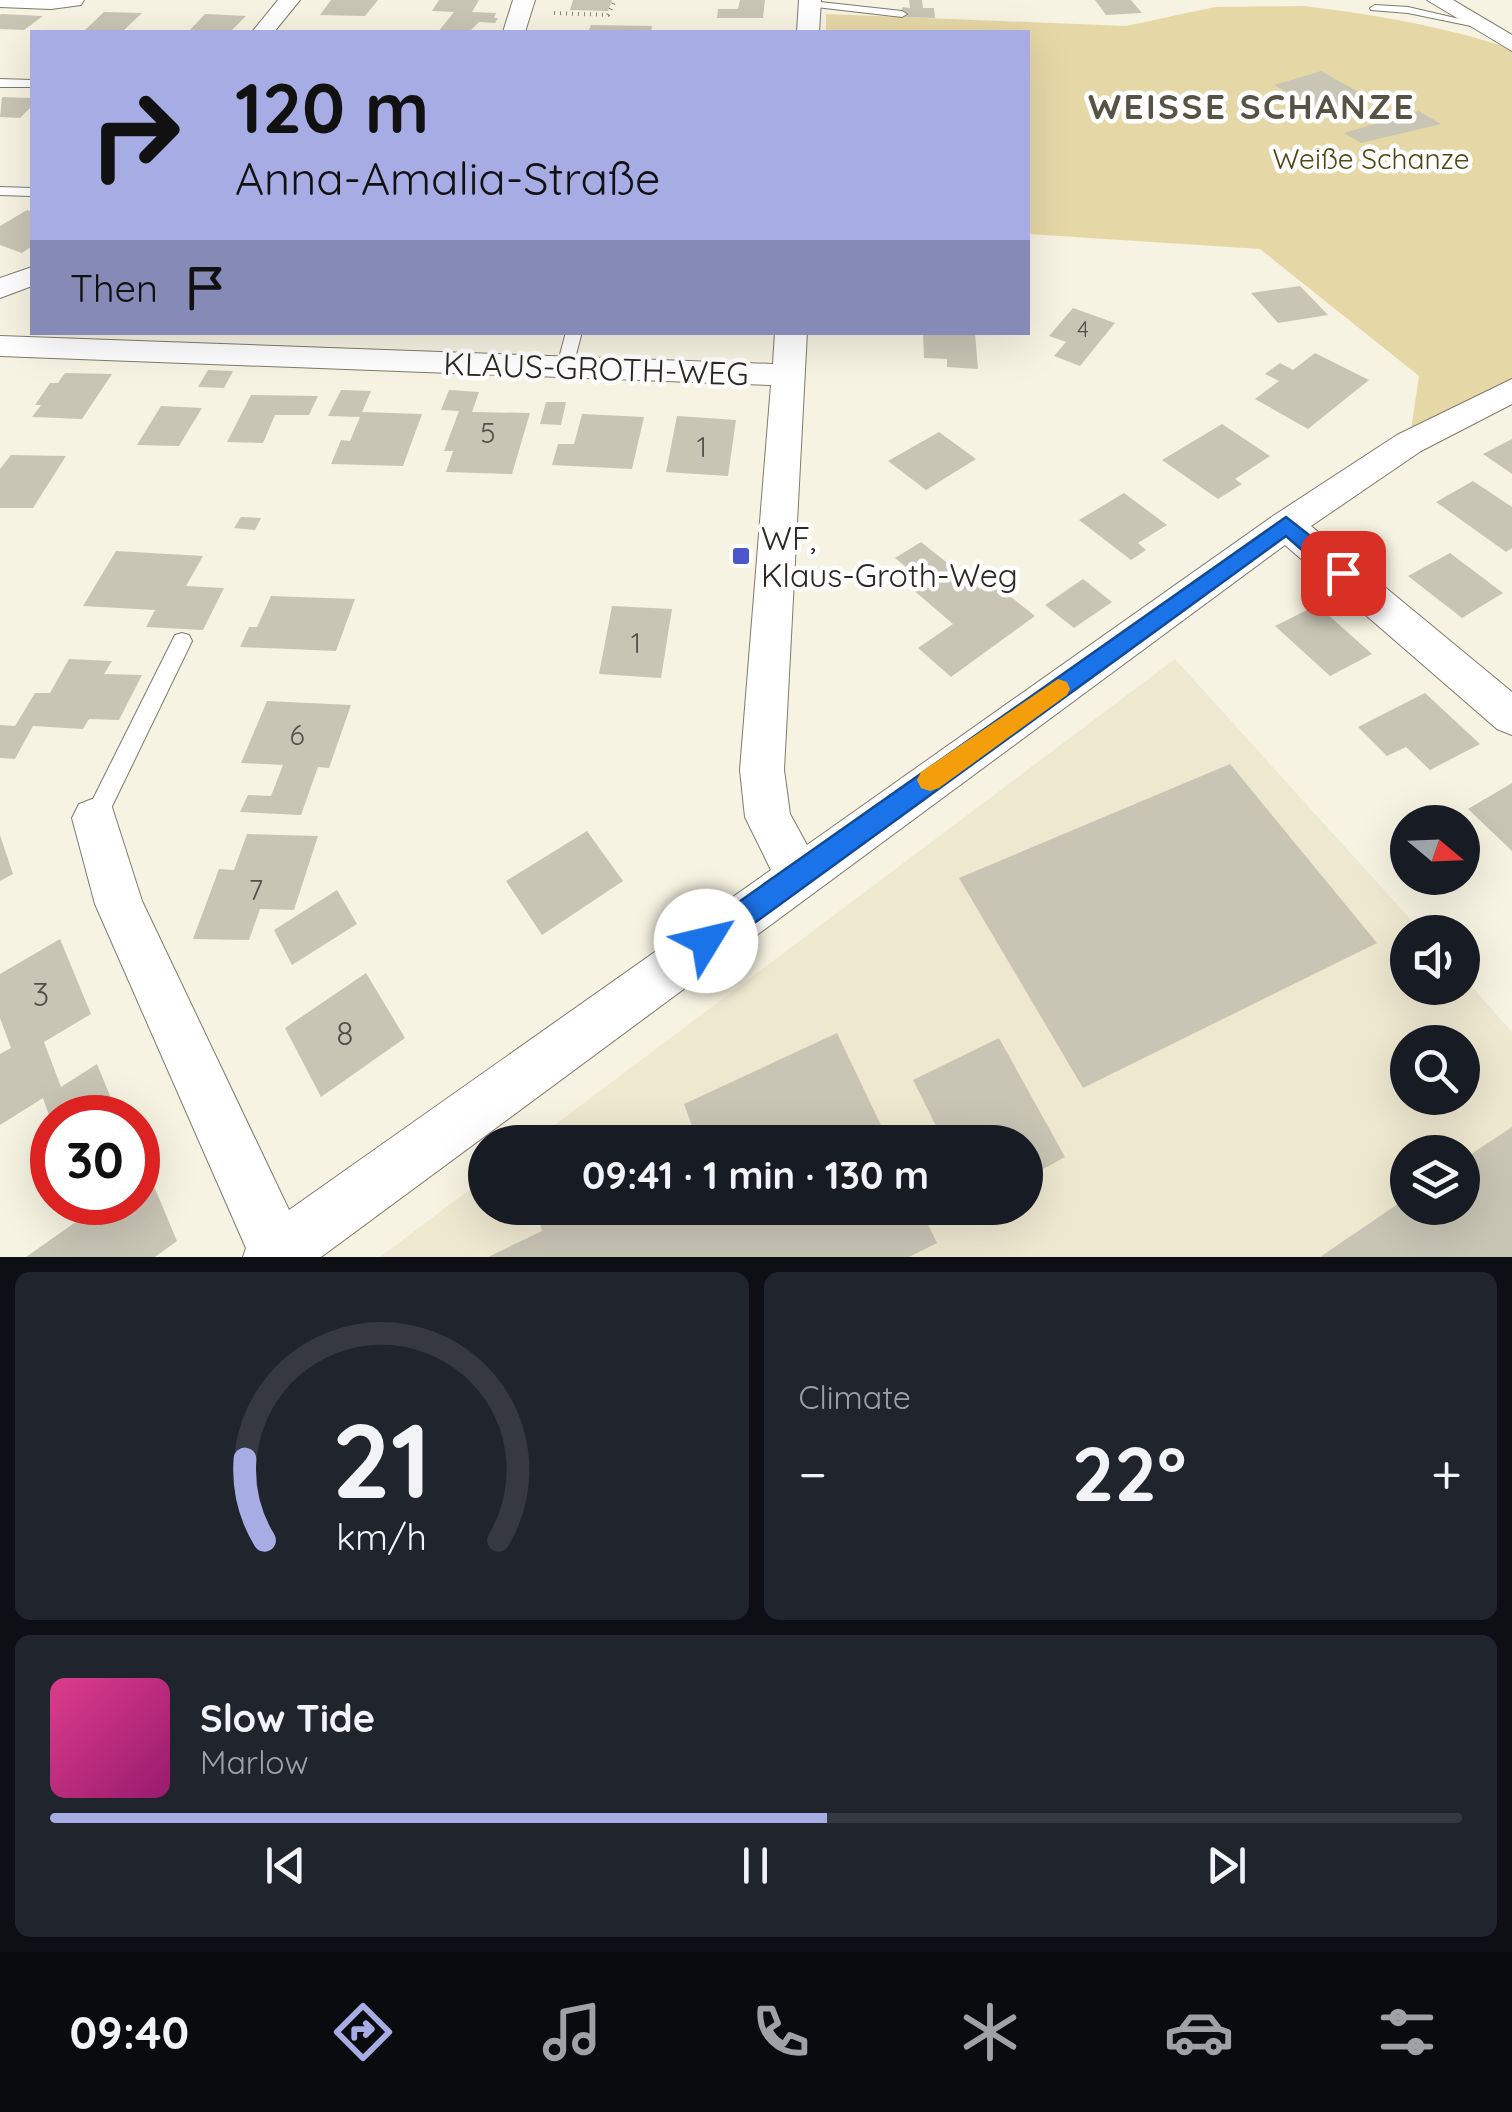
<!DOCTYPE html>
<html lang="en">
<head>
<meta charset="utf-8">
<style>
	:root { --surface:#171b24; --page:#20242c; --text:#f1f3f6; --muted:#9ea1a6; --line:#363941; --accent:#a7ade4 }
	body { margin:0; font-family:Quicksand,sans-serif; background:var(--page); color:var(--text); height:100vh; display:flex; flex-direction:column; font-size:38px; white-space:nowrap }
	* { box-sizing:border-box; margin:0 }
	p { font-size:32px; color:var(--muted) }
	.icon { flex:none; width:55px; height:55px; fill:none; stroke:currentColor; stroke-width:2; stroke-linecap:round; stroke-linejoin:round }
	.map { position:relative; height:1257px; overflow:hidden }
	.side { display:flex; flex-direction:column; gap:15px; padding:15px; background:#0d0f14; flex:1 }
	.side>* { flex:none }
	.hud { position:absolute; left:30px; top:30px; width:1000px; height:305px; border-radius:0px; box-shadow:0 10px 40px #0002; background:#a7ade4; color:#111; overflow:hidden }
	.needle { width:65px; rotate:109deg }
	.fabs { position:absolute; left:1390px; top:805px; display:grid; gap:20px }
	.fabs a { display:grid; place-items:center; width:90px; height:90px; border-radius:50%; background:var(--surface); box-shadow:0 10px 40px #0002; font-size:50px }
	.speed { position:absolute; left:30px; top:1095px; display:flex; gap:20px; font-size:50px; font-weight:700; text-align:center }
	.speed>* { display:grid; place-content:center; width:130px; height:130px; border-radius:50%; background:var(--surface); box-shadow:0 10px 40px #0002; line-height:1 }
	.speed .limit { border:15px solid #d22; background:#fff; color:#111 }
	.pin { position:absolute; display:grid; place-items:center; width:85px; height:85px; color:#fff; margin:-42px; border-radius:20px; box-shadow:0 5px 15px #0006 }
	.me { position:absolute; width:110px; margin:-55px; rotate:54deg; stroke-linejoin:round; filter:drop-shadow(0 0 8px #0008) }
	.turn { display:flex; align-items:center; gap:35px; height:210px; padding:0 40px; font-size:45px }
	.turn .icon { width:130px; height:130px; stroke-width:2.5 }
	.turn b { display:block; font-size:70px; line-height:85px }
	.then { display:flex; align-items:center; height:95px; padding:0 40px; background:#0003; gap:20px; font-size:38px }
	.big { font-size:75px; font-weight:800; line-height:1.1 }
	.side .widget { flex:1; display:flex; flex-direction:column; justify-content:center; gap:15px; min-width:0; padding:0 35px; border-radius:15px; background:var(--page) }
	.side .dial { align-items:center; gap:0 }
	.dial svg { height:260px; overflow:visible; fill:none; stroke:var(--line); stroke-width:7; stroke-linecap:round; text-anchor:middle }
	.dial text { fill:var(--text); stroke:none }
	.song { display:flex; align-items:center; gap:30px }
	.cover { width:120px; height:120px; border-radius:15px; background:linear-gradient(135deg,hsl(330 70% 55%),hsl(320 70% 35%)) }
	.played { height:10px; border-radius:5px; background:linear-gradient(90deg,var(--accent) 55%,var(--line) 55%) }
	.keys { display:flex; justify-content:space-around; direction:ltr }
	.heat { display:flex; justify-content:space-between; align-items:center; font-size:55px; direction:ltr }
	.side .tiles { flex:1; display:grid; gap:15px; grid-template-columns:1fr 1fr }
	.widget:last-child { grid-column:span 2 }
	.trip { position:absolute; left:468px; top:1125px; width:575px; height:100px; border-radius:50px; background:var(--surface); box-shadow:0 10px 40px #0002; font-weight:800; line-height:100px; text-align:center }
	.dock { display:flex; height:160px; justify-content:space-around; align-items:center; background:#090b0e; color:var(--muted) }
	.dock .icon { width:70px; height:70px }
	.dock .active { color:var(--accent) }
	.dock b { font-size:45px; color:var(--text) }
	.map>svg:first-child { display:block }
	.built { fill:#eee8d0; fill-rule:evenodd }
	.green { fill:#e6d8a6 }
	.building { fill:#c9c5b5 }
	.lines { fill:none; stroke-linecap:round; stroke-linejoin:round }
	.service-casing { stroke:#7f7b6c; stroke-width:2 }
	.minor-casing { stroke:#7f7b6c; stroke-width:2 }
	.path { stroke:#89867b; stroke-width:4; stroke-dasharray:1 5; stroke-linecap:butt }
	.service { fill:#fff; fill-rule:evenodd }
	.minor { fill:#fff; fill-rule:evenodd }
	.route { fill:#1a73e8; stroke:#114b97; stroke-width:2.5 }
	.slow { fill:#f59e0b }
	.poi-dot { fill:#4d57cd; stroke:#fff; stroke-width:4 }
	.labels { text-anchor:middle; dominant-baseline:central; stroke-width:9; stroke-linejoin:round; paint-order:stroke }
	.far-number-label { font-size:22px; fill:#525048 }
	.far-park-label { font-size:28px; fill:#534613; stroke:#fff }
	.number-label { font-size:28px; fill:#525048 }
	.street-label { font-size:32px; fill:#2b2923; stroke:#fff }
	.poi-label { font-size:32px; fill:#2b2923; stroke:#fff; text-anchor:start }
	.near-number-label { font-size:32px; fill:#525048 }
	.far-district-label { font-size:35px; font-weight:bold; letter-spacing:2.5px; fill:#575446; stroke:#fff }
</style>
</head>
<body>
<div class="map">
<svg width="1512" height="1257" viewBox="0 0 1512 1257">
	<rect width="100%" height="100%" fill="#f7f3e2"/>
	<path class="built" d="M1175,659L1422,932H1408V988H1462L1463,977L1512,1032V1257H380L485,1178V1208H1025V1142H532ZM1408,1042H1462V1098H1408ZM1408,1152H1462V1208H1408Z"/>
	<path class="green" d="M1304,6C1376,15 1443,26 1512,49V390L1409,443L1419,376L1260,249L1028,234V32H826V14L1126,26L1215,7Z"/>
	<path class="building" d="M331,0H378L365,16L320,15Z
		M439,0H479L472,12L496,13L494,18H498L495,23L479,22L469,32H438L454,12L432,11Z
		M573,0H612L608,11L570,10Z
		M740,0H765L763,18H717L718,9H738Z
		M909,0H922L923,8H934L935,18L902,17V7L910,8Z
		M1095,0H1131L1142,13L1106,15Z
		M104,12L142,13L122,32L84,31Z
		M205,14L246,16L230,32H188Z
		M0,15L1,14L43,16L24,30L0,29Z
		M591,25L652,26L651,32H588Z
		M1321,71L1346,85L1368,97L1322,111L1274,85Z
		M2,97L32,98V106L20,118L0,117Z
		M1419,111L1441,124L1361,143L1344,133Z
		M27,210L32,212V246L22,253L0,245V226Z
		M1300,286L1328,315L1278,323L1251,293Z
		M1073,308L1115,323L1080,366L1054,356L1066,342L1049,336Z
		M923,332H975L978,369L947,367V359L924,358Z
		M1315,353L1369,380L1308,429L1255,399L1279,381L1265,374L1280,363L1293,370Z
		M208,370L233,371L224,388L198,387Z
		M65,373L112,374L82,419L32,417L41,405H35L50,383H58Z
		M341,390L371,391L362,412L422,414L403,466L331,464L341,440L350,441L360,417L328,416Z
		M449,390L479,392L472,412L530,413L512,474L446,472L453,451H444L459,411L441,410Z
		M251,395L318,396L309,415H275L263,443L227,442Z
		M546,402H566L561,425L540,424Z
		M161,406L202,408L179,446L137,445Z
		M582,414L644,417L632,469L552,465L558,444H574Z
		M677,416L736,420L728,476L666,472Z
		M1222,424L1270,456L1235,479L1242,484L1218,499L1162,460Z
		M939,432L976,459L926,490L888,461Z
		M1512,439V474L1483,454Z
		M11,455L66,456L33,508H0V469Z
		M1473,481L1512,507V548L1506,552L1436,502Z
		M1124,493L1167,525L1138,543L1146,550L1131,560L1079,520Z
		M241,517L261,518L255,530L234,528Z
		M921,542L980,589L991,581L1035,616L951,677L918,648L953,624L905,583L917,576L895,558Z
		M116,551L203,556L186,586L224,588L203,630L146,627L155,610L83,606Z
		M1450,553L1503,593L1462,618L1408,576Z
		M1083,579L1112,602L1074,628L1045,605Z
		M271,596L355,599L336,651L240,647L249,627H257Z
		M1317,605L1372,654L1330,676L1275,626Z
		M612,606L672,609L661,678L599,674Z
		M69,659L112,661L104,674L142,675L119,720L89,719L83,729L33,726L15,759L0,758V725L15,726L35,693H50Z
		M1425,693L1480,744L1430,770L1406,747L1387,756L1358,727Z
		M267,701L351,705L329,768L318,767L301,815L240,812L248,795L271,796L283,765L241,763Z
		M1230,764L1377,943L1083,1088L959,878Z
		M1512,783V851L1468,809Z
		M587,831L623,881L542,935L506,881Z
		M247,834L318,836L294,910L260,909L249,940L193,939L219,869L234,870Z
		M0,835L13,874L0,881Z
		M337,890L357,924L292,965L274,930Z
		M60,939L91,1014L44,1042L61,1087L97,1064L115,1108L99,1118H50L43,1098L0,1125V1054L11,1048L0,1018V974Z
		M366,973L405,1038L321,1097L285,1028Z
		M837,1033L889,1142H664L693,1129L684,1104Z
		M999,1038L1065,1157L1025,1179V1142H944L913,1080Z
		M1512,1127V1257H1320L1408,1197V1208H1462V1160Z
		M148,1172L177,1241L155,1257H26L104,1202H138V1180Z
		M536,1208H920L937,1243L909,1257H488L542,1231Z"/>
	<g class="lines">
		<g class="service-casing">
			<path id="service" d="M820,2L902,11L907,14L902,17L816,7V3Z
				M1375,5L1408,7L1481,24L1476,27L1408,13L1371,10L1370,8Z
				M0,79L32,80V87H0Z
				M0,187L32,188V196L0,195Z
				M566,332H582L573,366L565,371L557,366Z
				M182,633L189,635L192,641L103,825L95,828L87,825L84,818L87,811L175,635Z"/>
		</g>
		<g class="minor-casing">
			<path id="minor" d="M0,0H84L81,5L51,9L0,7Z
				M278,0H300L274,32H252Z
				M513,0H535L525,32H503Z
				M799,0H821L819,32H797Z
				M1427,0H1453L1512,35V51Z
				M32,267V286L0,298V278Z
				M775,332H807L784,770L790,814L807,845L1273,516L1397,435L1512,379V404L1421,451L1311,526L1512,692V735L1497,729L1285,545L321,1257H243L246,1248L95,904L72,818L79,804L95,798L111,804L142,901L289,1210L771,870L745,817L740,770L771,385L0,356V336L773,364Z"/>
		</g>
		<path class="path" d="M554,13L608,15L615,0"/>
		<use href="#service" class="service"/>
		<use href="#minor" class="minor"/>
	</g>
	<path class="route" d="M1286,517L1350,567L1354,573L1350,579H1335L1286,536L716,951L706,955L696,951L692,941L696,932Z"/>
	<path class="slow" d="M1058,679L1067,682L1070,689L1067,695L939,788L930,791L921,788L917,780L921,772Z"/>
	<rect class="poi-dot" x="731" y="546" width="20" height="20" rx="5"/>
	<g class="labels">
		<g class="far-number-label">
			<text x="1083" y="329">4</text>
		</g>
		<g class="far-park-label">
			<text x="1371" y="158">Weiße Schanze</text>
		</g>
		<g class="number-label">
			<text x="488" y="432">5</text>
			<text x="702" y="446">1</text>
			<text x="636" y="642">1</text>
			<text x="297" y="734">6</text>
			<text x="256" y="889">7</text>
		</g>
		<g class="street-label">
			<text transform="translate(596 368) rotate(2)">KLAUS-GROTH-WEG</text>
		</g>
		<g class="poi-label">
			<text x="761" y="538">WF,<tspan x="761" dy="37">Klaus-Groth-Weg</tspan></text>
		</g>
		<g class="near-number-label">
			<text x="41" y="994">3</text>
			<text x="345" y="1033">8</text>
		</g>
		<g class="far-district-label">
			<text x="1252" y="106">WEISSE SCHANZE</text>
		</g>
	</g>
</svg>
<div class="fabs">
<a><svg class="needle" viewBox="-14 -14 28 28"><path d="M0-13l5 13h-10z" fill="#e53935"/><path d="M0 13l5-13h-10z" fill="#9ea1a6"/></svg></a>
<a><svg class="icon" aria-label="sound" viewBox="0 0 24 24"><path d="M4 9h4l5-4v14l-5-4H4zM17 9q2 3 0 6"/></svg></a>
<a><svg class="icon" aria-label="search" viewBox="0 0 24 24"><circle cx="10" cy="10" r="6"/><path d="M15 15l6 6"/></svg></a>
<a><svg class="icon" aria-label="layers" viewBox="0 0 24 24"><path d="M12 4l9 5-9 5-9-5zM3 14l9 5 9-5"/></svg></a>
</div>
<div class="speed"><div class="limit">30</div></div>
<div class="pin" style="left:1343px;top:573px;background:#d93025"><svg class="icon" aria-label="arrive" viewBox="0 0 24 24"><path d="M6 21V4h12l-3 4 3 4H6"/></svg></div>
<svg class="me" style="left:706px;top:941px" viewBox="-20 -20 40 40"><circle r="19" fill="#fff"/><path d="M0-13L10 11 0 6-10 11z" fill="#1a73e8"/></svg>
<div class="trip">09:41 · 1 min · 130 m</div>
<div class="hud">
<div class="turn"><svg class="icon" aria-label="right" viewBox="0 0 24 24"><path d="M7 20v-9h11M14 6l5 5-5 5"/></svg><div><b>120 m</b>Anna-Amalia-Straße</div></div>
<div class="then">Then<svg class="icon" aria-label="arrive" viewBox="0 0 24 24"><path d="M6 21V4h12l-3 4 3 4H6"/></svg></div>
</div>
</div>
<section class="side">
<div class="tiles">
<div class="widget dial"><svg viewBox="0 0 100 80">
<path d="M14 69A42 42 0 1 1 86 69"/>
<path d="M14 69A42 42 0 0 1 8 44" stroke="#a7ade4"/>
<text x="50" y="56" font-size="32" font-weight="700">21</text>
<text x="50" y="72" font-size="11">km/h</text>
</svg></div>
<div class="widget"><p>Climate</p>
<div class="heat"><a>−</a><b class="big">22°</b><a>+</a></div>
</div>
<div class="widget">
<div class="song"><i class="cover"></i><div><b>Slow Tide</b><p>Marlow</p></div></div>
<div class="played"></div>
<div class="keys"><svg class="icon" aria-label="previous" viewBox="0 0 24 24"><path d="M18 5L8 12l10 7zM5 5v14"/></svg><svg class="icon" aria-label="pause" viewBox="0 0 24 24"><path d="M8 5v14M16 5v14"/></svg><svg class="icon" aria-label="next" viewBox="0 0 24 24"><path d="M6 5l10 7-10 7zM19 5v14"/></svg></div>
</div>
</div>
</section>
<nav class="dock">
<b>09:40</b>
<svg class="icon active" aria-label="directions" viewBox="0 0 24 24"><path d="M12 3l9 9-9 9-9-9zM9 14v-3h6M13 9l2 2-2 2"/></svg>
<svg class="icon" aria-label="music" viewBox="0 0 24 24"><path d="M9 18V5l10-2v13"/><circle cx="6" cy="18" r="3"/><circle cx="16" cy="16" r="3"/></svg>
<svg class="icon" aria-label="phone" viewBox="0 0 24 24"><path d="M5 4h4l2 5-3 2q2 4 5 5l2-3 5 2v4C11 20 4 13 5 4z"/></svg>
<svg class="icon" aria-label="climate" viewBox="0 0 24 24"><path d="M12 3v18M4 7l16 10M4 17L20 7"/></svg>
<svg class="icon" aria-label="car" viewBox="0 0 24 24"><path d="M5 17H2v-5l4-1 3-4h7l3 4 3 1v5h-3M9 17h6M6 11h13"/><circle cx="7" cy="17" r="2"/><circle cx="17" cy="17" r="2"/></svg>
<svg class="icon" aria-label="filters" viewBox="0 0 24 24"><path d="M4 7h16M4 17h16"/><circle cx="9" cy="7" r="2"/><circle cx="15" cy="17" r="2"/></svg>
</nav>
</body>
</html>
